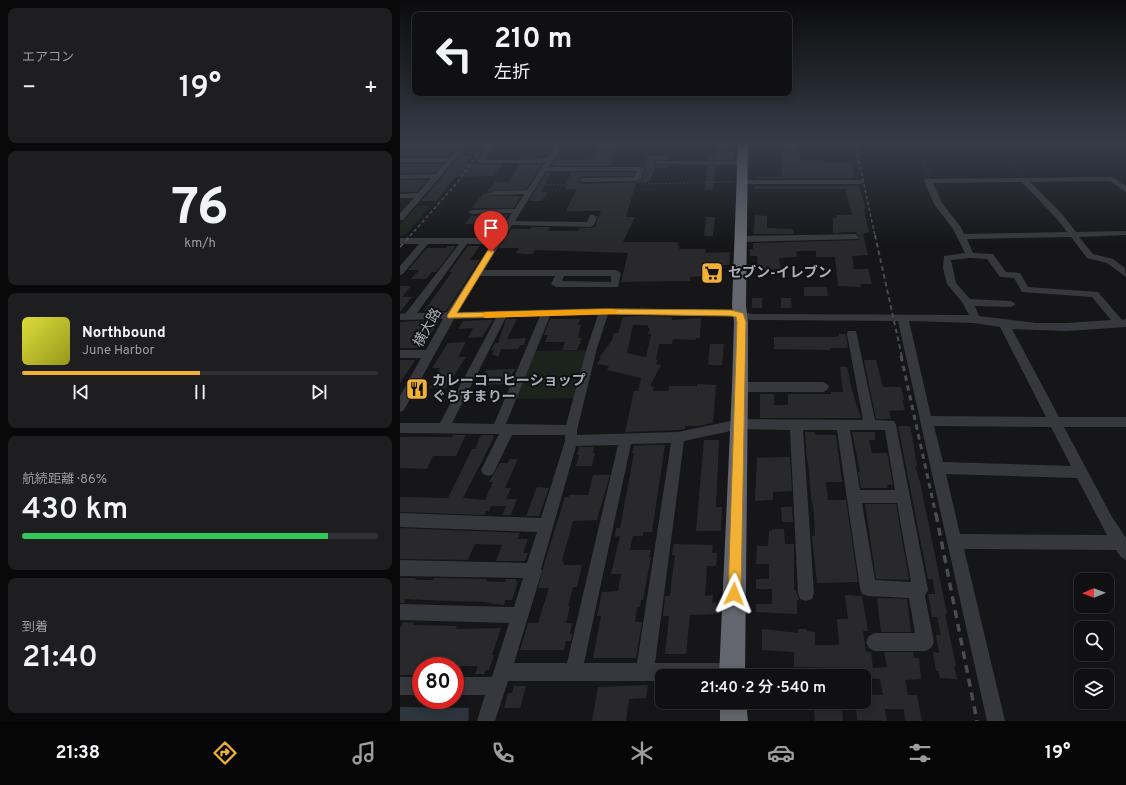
<!DOCTYPE html>
<html lang="ja">
<head>
<meta charset="utf-8">
<style>
	:root { --surface:#101012; --page:#1e1e20; --text:#f1f3f6; --muted:#9c9d9f; --line:#303032; --accent:#f2b134 }
	body { margin:0; font-family:Overpass,"Noto Sans JP",sans-serif; background:var(--page); color:var(--text); height:100vh; display:flex; flex-direction:column; font-size:15px; white-space:nowrap }
	* { box-sizing:border-box; margin:0 }
	p { font-size:13px; color:var(--muted) }
	.icon { flex:none; width:22px; height:22px; fill:none; stroke:currentColor; stroke-width:2; stroke-linecap:round; stroke-linejoin:round }
	.map { position:relative; flex:1; overflow:hidden }
	.sheet { display:flex; flex-direction:column; gap:8px; padding:8px; background:#09090a; width:400px }
	.sheet>* { flex:none }
	.top-card { position:absolute; left:12px; top:12px; width:380px; height:84px; border-radius:8px; box-shadow:0 2px 10px #0003,0 0 0 1px var(--line); background:#101012; color:var(--text); overflow:hidden }
	.needle { width:26px; rotate:269deg }
	.tools { position:absolute; left:674px; top:573px; display:grid; gap:8px }
	.tools a { display:grid; place-items:center; width:40px; height:40px; border-radius:8px; background:var(--surface); box-shadow:0 2px 10px #0003,0 0 0 1px var(--line); font-size:20px }
	.speed { position:absolute; left:12px; top:657px; display:flex; gap:8px; font-size:20px; font-weight:700; text-align:center }
	.speed>* { display:grid; place-content:center; width:52px; height:52px; border-radius:50%; background:var(--surface); box-shadow:0 2px 10px #0003,0 0 0 1px var(--line); line-height:1 }
	.speed .limit { border:6px solid #d22; background:#fff; color:#111 }
	.pin { position:absolute; display:grid; place-items:center; width:34px; height:34px; color:#fff; margin:-41px -17px; border-radius:50% 50% 50% 0; rotate:-45deg; box-shadow:0 0 4px #0007 }
	.pin .icon { rotate:45deg }
	.me { position:absolute; width:44px; margin:-22px; rotate:2deg; stroke-linejoin:round; filter:drop-shadow(0 0 3px #0008) }
	.turn { display:flex; align-items:center; gap:14px; height:84px; padding:0 16px; font-size:18px }
	.turn .icon { width:52px; height:52px; stroke-width:2.5 }
	.turn b { display:block; font-size:28px; line-height:34px }
	.big { font-size:30px; font-weight:600; line-height:1.1 }
	.sheet .widget { flex:1; display:flex; flex-direction:column; justify-content:center; gap:6px; min-width:0; padding:0 14px; border-radius:8px; background:var(--page) }
	.sheet .dial { align-items:center; gap:0 }
	.dial b { font-size:52px; line-height:1 }
	.song { display:flex; align-items:center; gap:12px }
	.cover { width:48px; height:48px; border-radius:6px; background:linear-gradient(135deg,hsl(60 70% 55%),hsl(60 70% 35%)) }
	.played { height:4px; border-radius:2px; background:linear-gradient(90deg,var(--accent) 50%,var(--line) 50%) }
	.keys { display:flex; justify-content:space-around; direction:ltr }
	.heat { display:flex; justify-content:space-between; align-items:center; font-size:22px; direction:ltr }
	.charge { height:6px; border-radius:3px; background:linear-gradient(90deg,#34c759 86%,var(--line) 0) }
	.trip { position:absolute; left:255px; top:669px; width:216px; height:40px; border-radius:8px; background:var(--surface); box-shadow:0 2px 10px #0003,0 0 0 1px var(--line); font-weight:600; line-height:40px; text-align:center }
	.dock { display:flex; height:64px; justify-content:space-around; align-items:center; background:#060607; color:var(--muted) }
	.dock .icon { width:28px; height:28px }
	.dock .on { color:var(--accent) }
	.dock b { font-size:18px; color:var(--text) }
	main { display:flex; flex:1; min-height:0 }
	.map>svg:first-child { display:block }
	.green { fill:#1c231d }
	.water { fill:#2c353c }
	.building { fill:#29292c; fill-rule:evenodd }
	.lines { fill:none; stroke-linecap:round; stroke-linejoin:round }
	.path { stroke:#3d3f44; stroke-width:1; stroke-dasharray:1.5 2; stroke-linecap:butt }
	.minor { fill:#37383d; fill-rule:evenodd }
	.highway { fill:#63666e; fill-rule:evenodd }
	.rail-far3 { stroke:#4a4c52; stroke-width:1.5; stroke-dasharray:3.5 2.5; stroke-linecap:butt }
	.rail-far2 { stroke:#4a4c52; stroke-width:2; stroke-dasharray:4.5 3.5; stroke-linecap:butt }
	.rail-far1 { stroke:#4a4c52; stroke-width:3; stroke-dasharray:5.5 4.5; stroke-linecap:butt }
	.rail { stroke:#4a4c52; stroke-width:3.5; stroke-dasharray:8 6; stroke-linecap:butt }
	.route { fill:#f2b134; stroke:#9d7322 }
	.slow { fill:#f59e0b }
	.labels { text-anchor:middle; dominant-baseline:central; stroke-width:4; stroke-linejoin:round; paint-order:stroke }
	.poi-label { font-size:14px; font-weight:bold; fill:#a8adb8; stroke:#111113; text-anchor:start }
	.street-label { font-size:14px; fill:#a8adb8; stroke:#111113 }
</style>
</head>
<body>
<main>
<section class="sheet">
<div class="widget"><p>エアコン</p>
<div class="heat"><a>−</a><b class="big">19°</b><a>+</a></div>
</div>
<div class="widget dial"><b>76</b><p>km/h</p></div>
<div class="widget">
<div class="song"><i class="cover"></i><div><b>Northbound</b><p>June Harbor</p></div></div>
<div class="played"></div>
<div class="keys"><svg class="icon" aria-label="previous" viewBox="0 0 24 24"><path d="M18 5L8 12l10 7zM5 5v14"/></svg><svg class="icon" aria-label="pause" viewBox="0 0 24 24"><path d="M8 5v14M16 5v14"/></svg><svg class="icon" aria-label="next" viewBox="0 0 24 24"><path d="M6 5l10 7-10 7zM19 5v14"/></svg></div>
</div>
<div class="widget"><p>航続距離 · 86%</p><b class="big">430 km</b><div class="charge"></div></div>
<div class="widget"><p>到着</p><b class="big">21:40</b></div>
</section>
<div class="map">
<svg width="726" height="721" viewBox="0 0 726 721">
	<rect width="100%" height="100%" fill="#161618"/>
	<path class="green" d="M17,206H30L7,233L0,237V225Z
		M190,350L175,398L114,399L133,351Z"/>
	<path class="water" d="M0,707L69,708C67,713 70,716 68,721H0Z"/>
	<path class="building" d="M317,143H327L326,149H335L334,160H309L310,155H316Z
		M382,143H397L400,161L452,162L455,178H355V177H382Z
		M199,145H217L211,159H214L211,166H152L156,160L192,159Z
		M0,149V150L56,149L48,156H0Z
		M64,151V156H72L66,164H103L94,176L55,177L36,201H21Z
		M247,156H270V160H258L254,162L255,165L268,166L267,168H255L249,182L236,183L226,217H235L223,242H278V247L280,246L279,249H306L305,253L330,252L329,265H317L316,279H304V276L290,277V281L221,282L228,253L135,250L133,254H124L116,253L119,248H99L111,229H130L132,227H150L148,231H178L180,228H190L195,226L201,211H166L177,189H165L168,184H165L172,172H235L233,176H183L178,181L183,184L237,182L242,179L245,169L243,167Z
		M0,164H43L34,173H0Z
		M120,164H142L126,189L94,190L89,192L94,196H121L114,208H72L83,194H86L95,182H108Z
		M308,166H316L313,190H304Z
		M147,172H152L141,192H148L142,201H129Z
		M0,180H28L17,192H0Z
		M355,186H459L465,206V216L469,232L463,234L468,255L452,256L454,269H468L472,284H460L461,287L438,286L435,257H416V251H396L397,257L379,258L381,269H358L357,256H350V249H353V243L458,240L460,237L455,232L433,233V218H437V215H452L445,189H355Z
		M72,215V216L108,215L103,223L65,224Z
		M355,215L367,216V228L393,229L394,234H353Z
		M306,217H315L313,236H304Z
		M47,246H56L36,272H32L26,279H11L19,270H8L27,248H46Z
		M68,246H80L70,260H80L46,311H24L52,272H49Z
		M0,286H11L2,297H12L0,312Z
		M404,287H427L428,296H404Z
		M352,298H362V308H352Z
		M381,298H391L392,308H381Z
		M239,316L270,317L272,318V320L301,318L300,338H296V340L273,339L272,344H259L256,359L258,360L256,364L261,365L250,386H254L253,391H268L269,386H297V384L316,385L313,423L298,426H285V429L278,430L225,432L234,391H238L241,378L207,370L209,366L197,364L201,358H199L212,340L214,333H218L223,317ZM233,325H248V328H250L248,334H251L246,357L227,353Z
		M106,319H117L107,339L126,338L124,345H120L118,349H101L98,357L92,354L94,350H91L95,343H98Z
		M150,319H181L178,325H181L178,336H179L178,338H182L177,350H162L165,342H145L148,335H144Z
		M87,320H93L82,337L68,338L73,328L58,329L63,321Z
		M17,321H39L22,348H0V322Z
		M439,334H446L448,348H430V350L374,349V337H434L439,336Z
		M66,342L58,357H66L46,388H29L40,368H32L48,343Z
		M310,344H324L322,365H308Z
		M0,360H15L0,383Z
		M464,360H476L483,387H501L504,400H502L505,410L489,411L491,419H476Z
		M440,367H447L452,390L461,418H360V394H374V405H388V394H431V392H443Z
		M115,369L108,384L79,385L86,370Z
		M498,426H510L512,435L517,466H515L520,482L547,614H545L556,666H554L557,679L540,678L538,671H536L533,652L539,653L536,635H541L537,617H532L528,594H535L533,579H528Z
		M405,432H414L416,435H436L442,482H426L428,500H446L458,582L417,583L412,536H415L414,513L411,497L408,461H407Z
		M452,432H475V440H469L472,453H487L493,485H487L488,488H461L458,472H460Z
		M53,435H66L56,456H33L27,469L0,468V437H52Z
		M81,435H94L93,437H94L63,498L85,500L93,482H89L100,463H108L109,459H118L105,488H111L106,499H117L111,515H102L106,506H91L89,511H86L85,515L0,512V497L48,498L72,449H75Z
		M304,440H319L316,507H322L321,531H296Z
		M252,445H265L252,532H243V536H233L230,550H251L249,557H251L243,600H241L240,607H237L235,622H242L236,658H193L201,616H197L202,592L218,591L221,574H211L220,536L215,537L216,528H220L234,453H232L234,446Z
		M179,447H194L193,453H195L192,466H176L179,455H177Z
		M390,457L392,491L373,492V500L355,501L357,458Z
		M193,475H210L197,520L173,521L162,561H164L163,565H182L177,587H173L168,606H170L166,623H172L170,634H172L171,641H166L164,650H120L128,623H138L149,588H138L145,561L165,497H169V495H188Z
		M137,487L149,488L139,516H126Z
		M465,504H496L509,580L476,579Z
		M381,507H392L393,522H382Z
		M0,528L120,533L118,539H128L123,553H128L125,561H96L102,545L75,544L68,560L0,559Z
		M372,529H384L385,544H394V590H396L399,600H397V614L356,612V604H372V589H356V579H369V564H356L357,546H368L369,531H372Z
		M274,544L313,545L312,553H317L316,566H307L305,596L313,595L312,603L316,602V614L290,615L286,654H265L269,616H263L265,596H270L271,586L275,555H272Z
		M0,578H16L15,580H33L34,578L86,579V581L105,582L106,579H116V581H118L112,600H105L104,605L83,602L24,600L5,599L4,603H0Z
		M445,595L462,596L468,631H463L466,652H471L473,668L487,667L484,652H513L514,658H519L521,679L505,680L508,695H517L522,721H505L504,709H485L487,721L457,720L456,707H457V702H464V694L483,695L480,679L464,678V676H449V674H442L441,668L394,667V652L362,650V629L398,633V629H407V631L415,632V645H439L437,619H448Z
		M477,598L507,599L511,632H481Z
		M3,622L14,623L13,625L57,626L56,629L101,628L92,655H94L89,670H86L84,674H75L78,666H61L58,676H55V666H21V675H0V628Z
		M248,685L246,698L229,699L226,721H192L198,687Z
		M114,686H126L120,708H104L108,693H112Z
		M442,708L443,721H415L414,709Z"/>
	<g class="lines">
		<path class="path" d="M512,143L530,175
			M593,143L619,173
			M720,177H726
			M241,184L333,182
			M143,185H177"/>
		<path class="minor" d="M69,143L3,220H0V213L14,198H0V194L18,193L31,178L0,179V175L35,174L46,162H0V158H49L59,147L0,148V144Z
			M89,143H95L85,160L147,159L158,143H164L149,167H241L244,169L241,179L237,181L183,182L179,180L183,178L234,177L237,171H146L115,221L187,222L190,215H193L197,217L194,225L190,227L112,225L84,270H216L221,273L218,287H156L151,284L155,276H80L57,312L204,308L331,310L352,314L569,315L562,302L547,284L543,268L544,256L565,253L553,229L534,204L524,181L525,179L712,177L726,186V192L710,181L630,182L663,215L676,232L726,231V235L679,237L693,254L713,259L725,268L726,277L707,263L687,258L671,237L567,239L573,253L593,254L606,272L620,273L628,287L698,292L722,320L726,319V327L667,331L612,329L659,417H726V427H664L712,517L726,538V560L721,557L716,550L564,549L605,721H587L498,321L352,320L331,316L208,314L197,348L177,430V435L278,432L340,419L463,420L447,334L448,331H456L475,420L494,421L496,425L528,590L525,596L534,642L531,648L525,651H475L469,648L466,642L469,636L475,633H515L509,598L468,596L462,594L460,588L437,430H403L414,593L412,599L406,601L400,599L398,593L390,430L340,429L284,441L255,663H332L338,666L341,672L339,676H262V681H108L95,721H77L85,695H55V677H92L109,623L0,620V604L114,607L123,578L0,576V560L127,563L137,532L0,527V513L141,518L165,441V435H112L93,474L88,476L83,474L81,470L99,434L0,433V423H40L96,318L54,319L4,410L0,412V396L21,358H0V350H26L43,319L0,320V314L6,313L59,244H28L3,274L0,275V266L19,244H0V238H95L112,213L72,214L68,212L72,210L115,209L124,194L94,195L90,193L94,191L127,190L145,163H78L77,162ZM622,182L657,219L667,232L564,234L560,226L542,203L533,183ZM67,244H92L47,312L17,313ZM570,258L587,259L600,277L614,278L622,292L692,297L711,320L667,323H636L579,316L575,306L611,307L616,304L611,301L570,299L556,283L551,260ZM164,276H211V282L162,281ZM198,315L187,348L166,425L106,424L150,316ZM140,316L94,424L52,423L106,317ZM509,321L574,323L600,327L646,417L531,416ZM534,426L651,427L671,466L543,462ZM450,430H485L495,490H460ZM271,443L237,663H184L231,444ZM218,445L167,663H114L142,571L141,569L176,446ZM546,474L677,478L707,535L560,534ZM462,503H497L511,582L475,580Z
			M258,161H343L346,163L343,165L256,164V162Z
			M340,180H460L464,182L460,184H340Z
			M455,234L459,237L458,239L341,242L337,239L341,236Z
			M340,382H423L427,384L429,387L427,390L423,392H340L336,390L334,387L336,384Z
			M0,677H21V695H0Z"/>
		<path class="highway" d="M338,143H348L346,306L348,322V387L345,676H319L332,387L334,322L332,306Z
			M320,702H346L348,721H320Z"/>
		<path class="rail-far3" d="M455,143L475,236
			M10,236L56,184L86,143"/>
		<path class="rail-far2" d="M475,235L502,357
			M0,247L11,235"/>
		<path class="rail-far1" d="M501,356L536,515"/>
		<path class="rail" d="M536,514L577,721"/>
	</g>
	<linearGradient id="sky" x2="0" y2="1"><stop stop-color="#0c0c0d"/><stop offset="0.59" stop-color="#363c48"/><stop offset="1" stop-color="#363c48" stop-opacity="0"/></linearGradient>
	<rect width="726" height="244" fill="url(#sky)"/>
	<path class="route" d="M88,250H93L94,252L57,313L204,309L331,310L343,313L346,322L341,594L339,599L334,601L330,599L328,594L337,322L336,317L331,316L204,314L48,318L47,316Z"/>
	<path class="slow" d="M214,309L218,311L214,314L85,318L81,315L85,312Z"/>
	<defs>
		<g id="supermarket-square" transform="scale(1.15)"><rect x="-9" y="-9" width="18" height="18" rx="4" fill="#f2b134" stroke="#111113"/><path d="M-6-5.5h2.5l.6 2H6L4.5 2H-2.5L-4.4-4H-6ZM-1.5 3.2a1.3 1.3 0 1 0 .1 0ZM3 3.2a1.3 1.3 0 1 0 .1 0Z" fill="#111"/></g>
		<g id="restaurant-square" transform="scale(1.15)"><rect x="-9" y="-9" width="18" height="18" rx="4" fill="#f2b134" stroke="#111113"/><path d="M-5-6h1v4h1v-4h1v4h1v-4h1v5L-1.5 .5V6h-2V.5L-5-1ZM5-6V6H3V1.5H1.5Q1.5-4 5-6Z" fill="#111"/></g>
	</defs>
	<g fill-rule="evenodd">
		<use href="#supermarket-square" x="312" y="273"/>
		<use href="#restaurant-square" x="17" y="389"/>
	</g>
	<g class="labels">
		<g class="poi-label">
			<text x="328" y="273">セブン-イレブン</text>
			<text x="32" y="381">カレーコーヒーショップ<tspan x="32" dy="16">ぐらすまりー</tspan></text>
		</g>
		<g class="street-label">
			<text transform="translate(28 328) rotate(-61)">横大路</text>
		</g>
	</g>
</svg>
<div class="tools">
<a><svg class="needle" viewBox="-14 -14 28 28"><path d="M0-13l5 13h-10z" fill="#e53935"/><path d="M0 13l5-13h-10z" fill="#9c9d9f"/></svg></a>
<a><svg class="icon" aria-label="search" viewBox="0 0 24 24"><circle cx="10" cy="10" r="6"/><path d="M15 15l6 6"/></svg></a>
<a><svg class="icon" aria-label="layers" viewBox="0 0 24 24"><path d="M12 4l9 5-9 5-9-5zM3 14l9 5 9-5"/></svg></a>
</div>
<div class="speed"><div class="limit">80</div></div>
<div class="pin" style="left:91px;top:252px;background:#d93025"><svg class="icon" aria-label="arrive" viewBox="0 0 24 24"><path d="M6 21V4h12l-3 4 3 4H6"/></svg></div>
<svg class="me" style="left:334px;top:594px" viewBox="-20 -20 40 40"><path d="M0-17L14 15 0 8-14 15z" fill="#f2b134" stroke="#fff" stroke-width="4"/></svg>
<div class="trip">21:40 · 2 分 · 540 m</div>
<div class="top-card">
<div class="turn"><svg class="icon" aria-label="left" viewBox="0 0 24 24"><path d="M17 20v-9H6M10 6l-5 5 5 5"/></svg><div><b>210 m</b>左折</div></div>
</div>
</div>
</main>
<nav class="dock">
<b>21:38</b>
<svg class="icon on" aria-label="directions" viewBox="0 0 24 24"><path d="M12 3l9 9-9 9-9-9zM9 14v-3h6M13 9l2 2-2 2"/></svg>
<svg class="icon" aria-label="music" viewBox="0 0 24 24"><path d="M9 18V5l10-2v13"/><circle cx="6" cy="18" r="3"/><circle cx="16" cy="16" r="3"/></svg>
<svg class="icon" aria-label="phone" viewBox="0 0 24 24"><path d="M5 4h4l2 5-3 2q2 4 5 5l2-3 5 2v4C11 20 4 13 5 4z"/></svg>
<svg class="icon" aria-label="climate" viewBox="0 0 24 24"><path d="M12 3v18M4 7l16 10M4 17L20 7"/></svg>
<svg class="icon" aria-label="car" viewBox="0 0 24 24"><path d="M5 17H2v-5l4-1 3-4h7l3 4 3 1v5h-3M9 17h6M6 11h13"/><circle cx="7" cy="17" r="2"/><circle cx="17" cy="17" r="2"/></svg>
<svg class="icon" aria-label="filters" viewBox="0 0 24 24"><path d="M4 7h16M4 17h16"/><circle cx="9" cy="7" r="2"/><circle cx="15" cy="17" r="2"/></svg>
<b>19°</b>
</nav>
</body>
</html>
